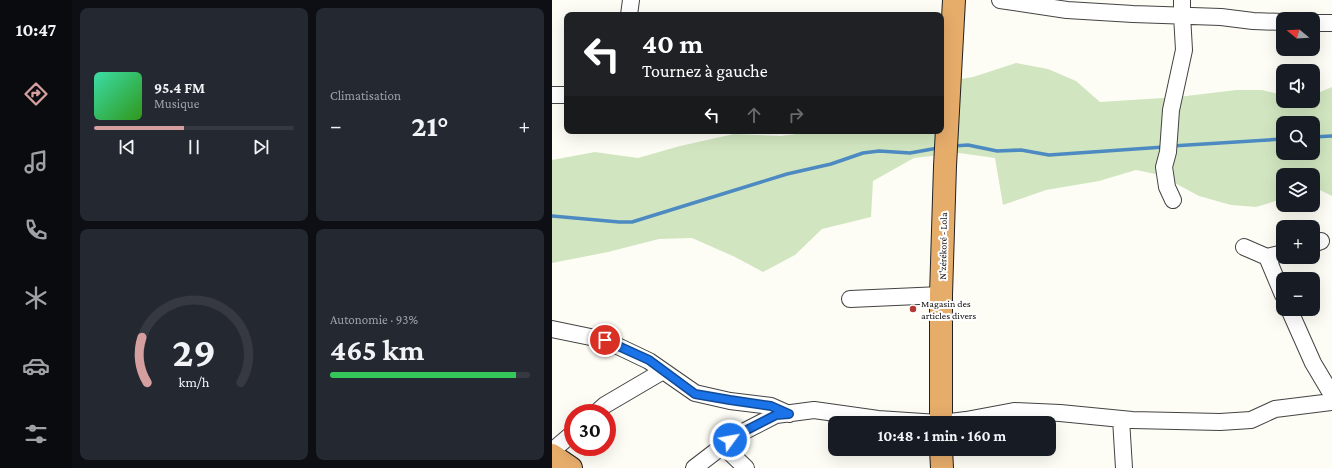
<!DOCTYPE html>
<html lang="fr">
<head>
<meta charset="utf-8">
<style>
	:root { --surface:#171b24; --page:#242831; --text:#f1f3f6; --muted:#9ea1a6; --line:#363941; --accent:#d69f9f }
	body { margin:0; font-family:"Crimson Pro",serif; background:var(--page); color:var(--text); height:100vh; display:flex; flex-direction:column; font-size:15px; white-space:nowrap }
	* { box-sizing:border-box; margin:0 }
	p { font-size:13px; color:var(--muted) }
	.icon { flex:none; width:22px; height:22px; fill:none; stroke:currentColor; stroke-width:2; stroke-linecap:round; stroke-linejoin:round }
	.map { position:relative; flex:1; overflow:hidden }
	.drawer { display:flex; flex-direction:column; gap:8px; padding:8px; background:#0d0f14; width:480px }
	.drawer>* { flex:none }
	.hud { position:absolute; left:12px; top:12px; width:380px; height:122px; border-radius:8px; box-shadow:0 4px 16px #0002; background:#202124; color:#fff; overflow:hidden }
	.needle { width:26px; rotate:288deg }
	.tools { position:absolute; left:724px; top:12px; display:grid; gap:8px }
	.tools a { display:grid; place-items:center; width:44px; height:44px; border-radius:8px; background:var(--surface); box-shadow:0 4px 16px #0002; font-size:20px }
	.speed { position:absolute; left:12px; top:404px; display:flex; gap:8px; font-size:20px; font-weight:700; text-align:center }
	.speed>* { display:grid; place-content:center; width:52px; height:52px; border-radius:50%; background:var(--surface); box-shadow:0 4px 16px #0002; line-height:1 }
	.speed .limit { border:6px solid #d22; background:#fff; color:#111 }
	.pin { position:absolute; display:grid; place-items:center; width:34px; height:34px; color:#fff; margin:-17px; border:2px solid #fff; border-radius:50%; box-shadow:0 1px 4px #0007 }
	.me { position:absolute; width:44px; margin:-22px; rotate:58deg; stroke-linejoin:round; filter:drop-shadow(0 0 3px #0008) }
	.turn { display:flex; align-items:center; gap:14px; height:84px; padding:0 12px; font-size:18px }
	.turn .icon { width:52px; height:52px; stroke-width:2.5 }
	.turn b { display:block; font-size:28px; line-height:34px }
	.lanes { display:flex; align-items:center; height:38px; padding:0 12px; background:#0003; justify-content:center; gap:20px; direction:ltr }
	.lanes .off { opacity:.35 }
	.big { font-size:30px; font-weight:700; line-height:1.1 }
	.drawer .widget { flex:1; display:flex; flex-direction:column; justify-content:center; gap:6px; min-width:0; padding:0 14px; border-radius:8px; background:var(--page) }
	.drawer .dial { align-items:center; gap:0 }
	.dial svg { height:104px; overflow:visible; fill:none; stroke:var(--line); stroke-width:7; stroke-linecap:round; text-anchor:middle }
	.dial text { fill:var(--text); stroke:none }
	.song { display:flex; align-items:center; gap:12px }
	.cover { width:48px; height:48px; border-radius:6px; background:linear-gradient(135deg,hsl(160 70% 55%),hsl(110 70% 35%)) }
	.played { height:4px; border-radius:2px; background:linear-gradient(90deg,var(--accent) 45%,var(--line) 45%) }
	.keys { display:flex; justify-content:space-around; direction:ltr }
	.heat { display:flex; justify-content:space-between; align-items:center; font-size:22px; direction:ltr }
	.charge { height:6px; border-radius:3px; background:linear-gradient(90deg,#34c759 93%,var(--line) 0) }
	.drawer .tiles { flex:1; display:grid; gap:8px; grid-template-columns:repeat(2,1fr) }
	.trip { position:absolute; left:276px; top:416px; width:228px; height:40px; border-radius:8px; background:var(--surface); box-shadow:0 4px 16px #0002; font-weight:700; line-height:40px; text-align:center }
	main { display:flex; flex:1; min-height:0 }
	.dock { display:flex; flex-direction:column; width:72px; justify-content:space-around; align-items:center; background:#090b0e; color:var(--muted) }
	.dock .icon { width:28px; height:28px }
	.dock .selected { color:var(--accent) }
	.dock b { font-size:18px; color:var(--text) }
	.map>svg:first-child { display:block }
	.green { fill:#d1e6c0; fill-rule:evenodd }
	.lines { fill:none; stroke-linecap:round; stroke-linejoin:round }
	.stream { stroke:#4c8ac1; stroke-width:3.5 }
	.minor-casing { stroke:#434343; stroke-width:18 }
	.highway-casing { stroke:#212121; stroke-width:24 }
	.minor { stroke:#fff; stroke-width:16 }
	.highway { stroke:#e6ac6a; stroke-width:22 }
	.route-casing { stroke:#114b97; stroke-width:10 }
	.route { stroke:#1a73e8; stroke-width:7 }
	.poi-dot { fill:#b43835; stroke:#fff; stroke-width:1.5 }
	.labels { text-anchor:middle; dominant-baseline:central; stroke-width:4; stroke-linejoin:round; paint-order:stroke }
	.street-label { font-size:10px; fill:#101010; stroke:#fff }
	.poi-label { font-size:10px; fill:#101010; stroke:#fff; text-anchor:start }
</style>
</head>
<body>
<main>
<nav class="dock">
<b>10:47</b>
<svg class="icon selected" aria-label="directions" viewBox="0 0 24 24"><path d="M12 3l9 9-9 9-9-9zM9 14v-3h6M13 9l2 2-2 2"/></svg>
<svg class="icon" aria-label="music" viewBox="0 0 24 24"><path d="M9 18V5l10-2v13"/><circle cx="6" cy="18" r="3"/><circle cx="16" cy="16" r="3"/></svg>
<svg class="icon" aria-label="phone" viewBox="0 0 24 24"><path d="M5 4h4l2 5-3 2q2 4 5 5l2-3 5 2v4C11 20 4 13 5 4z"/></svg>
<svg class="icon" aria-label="climate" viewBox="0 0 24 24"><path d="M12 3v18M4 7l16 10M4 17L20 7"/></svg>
<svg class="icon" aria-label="car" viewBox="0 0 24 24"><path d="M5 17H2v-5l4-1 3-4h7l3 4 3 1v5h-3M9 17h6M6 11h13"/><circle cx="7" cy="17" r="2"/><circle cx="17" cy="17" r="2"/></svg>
<svg class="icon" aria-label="filters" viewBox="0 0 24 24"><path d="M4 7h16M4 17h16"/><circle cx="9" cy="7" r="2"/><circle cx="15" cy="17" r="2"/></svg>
</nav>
<section class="drawer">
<div class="tiles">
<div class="widget">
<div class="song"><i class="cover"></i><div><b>95.4 FM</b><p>Musique</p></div></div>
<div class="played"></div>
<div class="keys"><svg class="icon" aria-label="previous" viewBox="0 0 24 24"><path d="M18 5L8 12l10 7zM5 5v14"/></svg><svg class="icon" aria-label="pause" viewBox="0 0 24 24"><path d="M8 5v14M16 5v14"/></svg><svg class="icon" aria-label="next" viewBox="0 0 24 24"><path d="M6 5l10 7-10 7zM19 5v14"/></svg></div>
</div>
<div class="widget"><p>Climatisation</p>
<div class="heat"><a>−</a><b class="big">21°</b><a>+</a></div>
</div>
<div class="widget dial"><svg viewBox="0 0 100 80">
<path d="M14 69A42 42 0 1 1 86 69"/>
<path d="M14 69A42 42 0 0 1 10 34" stroke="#d69f9f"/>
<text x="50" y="56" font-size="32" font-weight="700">29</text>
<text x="50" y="72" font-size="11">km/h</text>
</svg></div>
<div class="widget"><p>Autonomie · 93%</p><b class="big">465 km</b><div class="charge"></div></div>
</div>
</section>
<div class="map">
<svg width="780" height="468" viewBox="0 0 780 468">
	<rect width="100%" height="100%" fill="#fefdf5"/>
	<path class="green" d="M464,63L496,69L524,81L548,102L626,97L684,90H710L731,95V101H761V95L780,87V196L768,190L761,189V175H731V197L727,200L704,207L679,205L647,196L608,175L584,170L547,181L494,190L451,205L443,158L407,153L362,158L321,181L319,217L270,229L243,255L211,272L183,257L140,238L107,239L56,252L0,263V160L43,152L86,158L128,146L182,134L229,136L252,133L254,131H389V82L421,77ZM731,123H761V153H731Z"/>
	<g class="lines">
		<path class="stream" d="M761,137L780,136
			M402,146L416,145L445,151L469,150L497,155L612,147
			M620,146L731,139
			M0,216L67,222H80L235,174L279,164L311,153L327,151L358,153L386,148"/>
		<g class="minor-casing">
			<path id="minor" d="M448,0L515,10L581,14L669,17L701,21L731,22
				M77,15L79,0
				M761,23H780
				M0,95H15
				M621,200L615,187L612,167L616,152L619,110L632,50L630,15V0
				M761,244L769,241
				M692,247L715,257L731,253
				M715,257L731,295
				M298,299L389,295
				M737,309L761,363L780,395
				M0,329L53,340L97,361L143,393L178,401L219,406L237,414
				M44,413L53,405L111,371
				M569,419L572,468
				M390,423L414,420L462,411L508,413L580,420L668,422L699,420L723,409L780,402
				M171,446L194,468
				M0,451L21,433
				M142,468L185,435L224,415L262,410L326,419L386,423"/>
		</g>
		<g class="highway-casing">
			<path id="highway" d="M389,423V295L393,166L402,0
				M389,449L390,468
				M0,455L19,468"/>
		</g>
		<use href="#minor" class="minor"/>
		<use href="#highway" class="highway"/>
	</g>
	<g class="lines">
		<g class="route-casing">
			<path id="route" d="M53,340L97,360L143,394L178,400L219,406L237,414L224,415L185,435L178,440"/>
		</g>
		<use href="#route" class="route"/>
	</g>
	<circle class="poi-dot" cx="361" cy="309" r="4"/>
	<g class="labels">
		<g class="street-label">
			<text transform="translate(391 246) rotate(-89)">N'zérékoré - Lola</text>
		</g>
		<g class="poi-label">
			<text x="369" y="303">Magasin des<tspan x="369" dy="12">articles divers</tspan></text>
		</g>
	</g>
</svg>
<div class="tools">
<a><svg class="needle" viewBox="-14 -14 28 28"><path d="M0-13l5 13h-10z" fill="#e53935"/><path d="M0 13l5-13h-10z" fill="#9ea1a6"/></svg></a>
<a><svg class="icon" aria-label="sound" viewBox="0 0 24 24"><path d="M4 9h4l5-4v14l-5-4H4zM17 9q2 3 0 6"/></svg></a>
<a><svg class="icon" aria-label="search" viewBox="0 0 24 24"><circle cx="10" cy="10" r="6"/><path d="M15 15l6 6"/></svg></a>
<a><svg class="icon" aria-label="layers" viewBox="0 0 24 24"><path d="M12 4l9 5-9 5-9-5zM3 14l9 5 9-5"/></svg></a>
<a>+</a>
<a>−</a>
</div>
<div class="speed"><div class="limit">30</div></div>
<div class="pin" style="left:53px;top:340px;background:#d93025"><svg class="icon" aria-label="arrive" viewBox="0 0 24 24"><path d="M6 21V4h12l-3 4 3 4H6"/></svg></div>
<svg class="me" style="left:178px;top:440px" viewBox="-20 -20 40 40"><circle r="17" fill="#1a73e8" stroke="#fff" stroke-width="3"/><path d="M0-11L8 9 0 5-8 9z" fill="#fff"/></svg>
<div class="trip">10:48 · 1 min · 160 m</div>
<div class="hud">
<div class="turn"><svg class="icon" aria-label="left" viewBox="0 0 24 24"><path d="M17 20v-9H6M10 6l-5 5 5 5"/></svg><div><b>40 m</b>Tournez à gauche</div></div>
<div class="lanes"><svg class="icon" aria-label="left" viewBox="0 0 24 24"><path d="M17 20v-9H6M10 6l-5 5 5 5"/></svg><svg class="icon off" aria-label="ahead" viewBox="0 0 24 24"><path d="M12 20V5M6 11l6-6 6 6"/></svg><svg class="icon off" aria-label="right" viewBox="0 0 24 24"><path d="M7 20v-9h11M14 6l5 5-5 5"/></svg></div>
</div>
</div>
</main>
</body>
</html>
